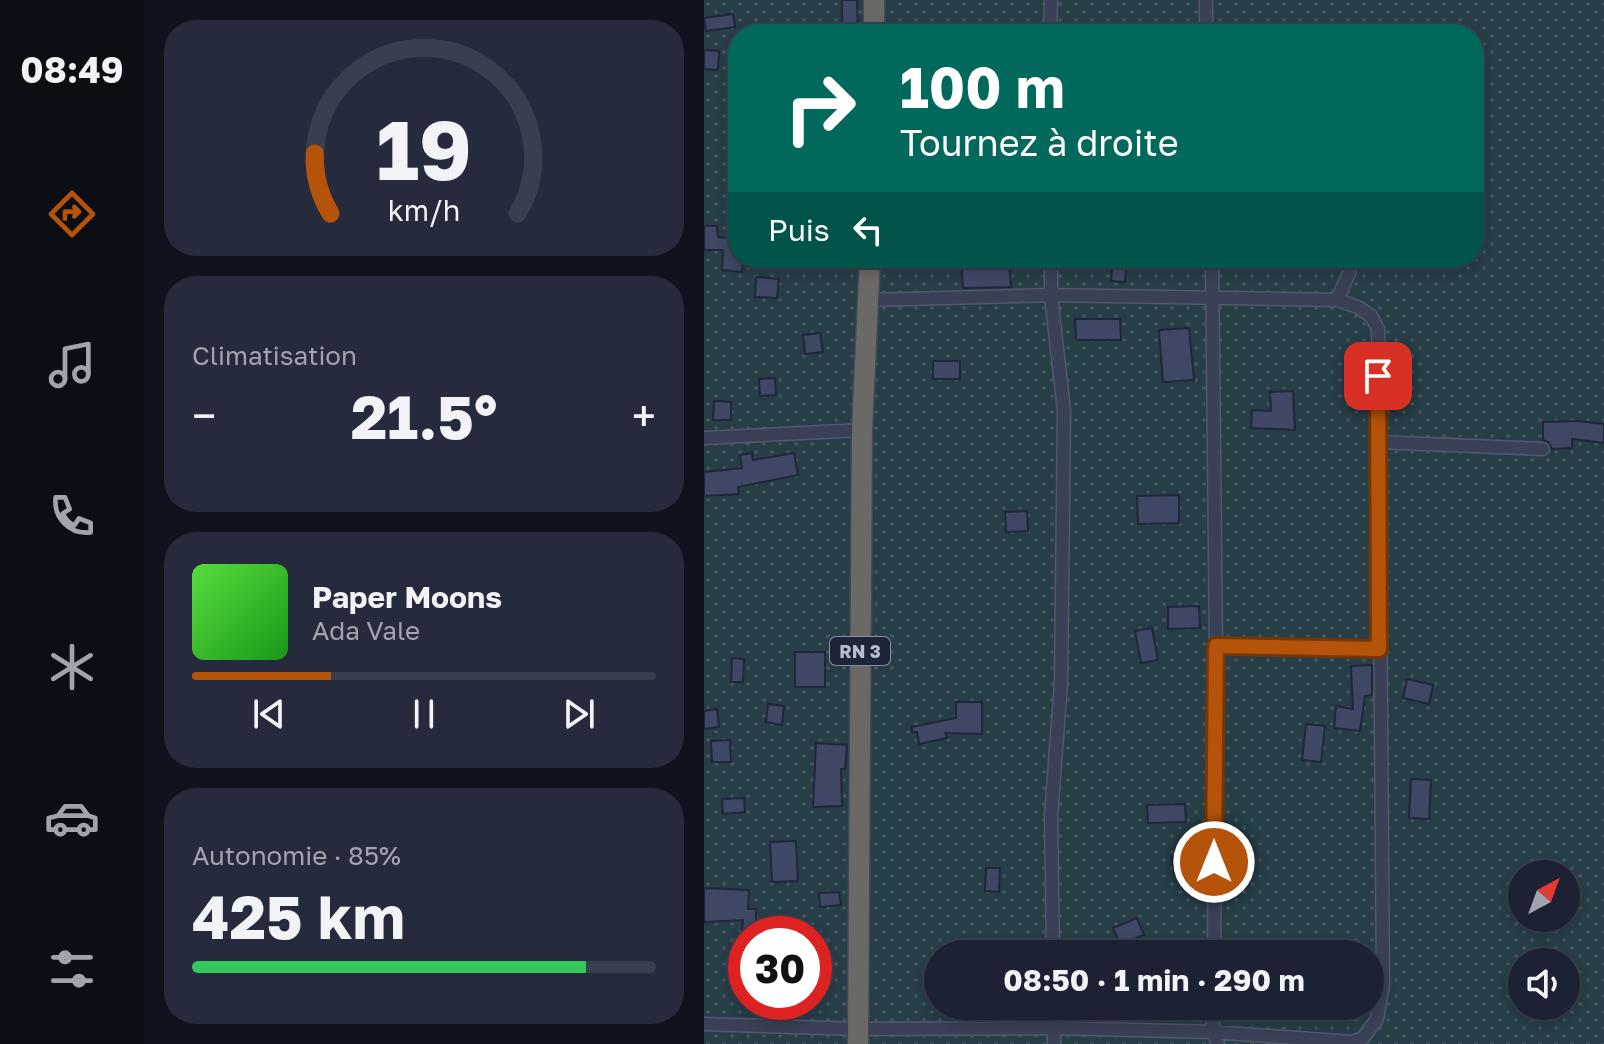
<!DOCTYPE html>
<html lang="fr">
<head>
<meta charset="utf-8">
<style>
	:root { --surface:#1c2234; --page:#252a3c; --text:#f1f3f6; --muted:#a0a4ac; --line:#3a3f4f; --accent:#b45309 }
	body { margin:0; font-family:"Golos Text",sans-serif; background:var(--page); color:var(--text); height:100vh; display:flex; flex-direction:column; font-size:30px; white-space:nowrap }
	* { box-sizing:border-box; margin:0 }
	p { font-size:26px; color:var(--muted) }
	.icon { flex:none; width:44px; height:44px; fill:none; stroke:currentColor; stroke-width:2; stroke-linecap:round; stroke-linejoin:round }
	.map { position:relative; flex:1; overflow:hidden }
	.details { display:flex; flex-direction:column; gap:20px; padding:20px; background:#0f131d; width:560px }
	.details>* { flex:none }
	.hud { position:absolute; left:24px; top:24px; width:756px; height:244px; border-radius:32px; box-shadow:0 4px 12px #0003,0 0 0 2px var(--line); background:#00695c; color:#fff; overflow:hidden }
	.needle { width:52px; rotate:41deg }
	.controls { position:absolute; left:804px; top:860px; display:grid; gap:16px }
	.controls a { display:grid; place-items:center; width:72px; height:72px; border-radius:50%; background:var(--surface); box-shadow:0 4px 12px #0003,0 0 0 2px var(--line); font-size:40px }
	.speed { position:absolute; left:24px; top:916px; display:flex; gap:16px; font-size:40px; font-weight:700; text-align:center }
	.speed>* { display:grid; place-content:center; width:104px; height:104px; border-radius:50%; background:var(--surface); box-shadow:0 4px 12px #0003,0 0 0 2px var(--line); line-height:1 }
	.speed .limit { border:12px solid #d22; background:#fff; color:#111 }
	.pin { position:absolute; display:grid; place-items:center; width:68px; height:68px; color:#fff; margin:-34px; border-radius:16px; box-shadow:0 4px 12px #0006 }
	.me { position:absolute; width:88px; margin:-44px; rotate:0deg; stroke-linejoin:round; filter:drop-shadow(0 0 6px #0008) }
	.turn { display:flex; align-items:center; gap:28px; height:168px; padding:0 40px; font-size:36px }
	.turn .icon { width:104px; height:104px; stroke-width:2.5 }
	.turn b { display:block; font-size:56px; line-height:68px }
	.then { display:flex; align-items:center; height:76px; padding:0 40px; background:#0003; gap:16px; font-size:30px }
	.big { font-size:60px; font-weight:700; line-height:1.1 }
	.details .card { flex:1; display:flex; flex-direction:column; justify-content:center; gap:12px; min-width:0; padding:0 28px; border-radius:32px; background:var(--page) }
	.details .dial { align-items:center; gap:0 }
	.dial svg { height:208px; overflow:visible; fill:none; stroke:var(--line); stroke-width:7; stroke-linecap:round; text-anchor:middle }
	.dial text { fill:var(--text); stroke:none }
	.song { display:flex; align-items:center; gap:24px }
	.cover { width:96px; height:96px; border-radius:12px; background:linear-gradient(135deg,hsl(110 70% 55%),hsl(120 70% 35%)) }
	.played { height:8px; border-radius:4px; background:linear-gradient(90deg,var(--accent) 30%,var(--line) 30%) }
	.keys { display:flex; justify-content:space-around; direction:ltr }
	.heat { display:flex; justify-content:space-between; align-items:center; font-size:44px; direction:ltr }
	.charge { height:12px; border-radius:6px; background:linear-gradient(90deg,#34c759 85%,var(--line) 0) }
	.trip { position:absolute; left:220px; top:940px; width:460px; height:80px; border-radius:40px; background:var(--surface); box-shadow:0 4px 12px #0003,0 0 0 2px var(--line); font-weight:700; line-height:80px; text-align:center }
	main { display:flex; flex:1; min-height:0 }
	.dock { display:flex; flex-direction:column; width:144px; justify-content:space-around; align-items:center; background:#0b0e15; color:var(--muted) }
	.dock .icon { width:56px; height:56px }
	.dock .selected { color:var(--accent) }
	.dock b { font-size:36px; color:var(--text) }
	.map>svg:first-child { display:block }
	.grass { fill:url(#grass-dots); fill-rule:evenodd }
	.building { fill:#3e4864; stroke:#20273d; stroke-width:2 }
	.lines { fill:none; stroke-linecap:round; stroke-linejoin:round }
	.minor-casing { stroke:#52586d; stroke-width:15 }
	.trunk-casing { stroke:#41485d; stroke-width:23 }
	.minor { stroke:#3a4055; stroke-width:12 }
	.trunk { stroke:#6a6966; stroke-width:20 }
	.route-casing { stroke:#753606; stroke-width:20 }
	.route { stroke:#b45309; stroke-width:14 }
	.labels { text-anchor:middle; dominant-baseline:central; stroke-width:8; stroke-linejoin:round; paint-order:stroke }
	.shield { fill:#1e253b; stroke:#898fa3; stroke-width:2 }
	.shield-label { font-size:18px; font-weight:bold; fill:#b7bccf }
</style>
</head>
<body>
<main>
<nav class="dock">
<b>08:49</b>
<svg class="icon selected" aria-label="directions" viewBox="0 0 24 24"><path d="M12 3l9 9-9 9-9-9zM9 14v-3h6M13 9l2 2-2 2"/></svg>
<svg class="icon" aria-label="music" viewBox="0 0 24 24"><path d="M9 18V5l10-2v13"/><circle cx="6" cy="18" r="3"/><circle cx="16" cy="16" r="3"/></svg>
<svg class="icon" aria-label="phone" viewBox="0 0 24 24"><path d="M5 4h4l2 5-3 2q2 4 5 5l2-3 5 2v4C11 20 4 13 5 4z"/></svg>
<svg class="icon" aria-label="climate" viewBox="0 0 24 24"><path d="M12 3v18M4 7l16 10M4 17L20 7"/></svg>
<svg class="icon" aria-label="car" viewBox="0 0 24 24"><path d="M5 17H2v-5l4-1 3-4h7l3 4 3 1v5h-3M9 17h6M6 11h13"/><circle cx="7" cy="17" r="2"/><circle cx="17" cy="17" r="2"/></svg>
<svg class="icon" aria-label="filters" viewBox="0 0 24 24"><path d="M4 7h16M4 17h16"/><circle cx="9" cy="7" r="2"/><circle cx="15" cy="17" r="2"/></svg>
</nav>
<section class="details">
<div class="card dial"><svg viewBox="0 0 100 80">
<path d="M14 69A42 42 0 1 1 86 69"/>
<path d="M14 69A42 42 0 0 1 8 46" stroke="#b45309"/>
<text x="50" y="56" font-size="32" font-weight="700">19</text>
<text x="50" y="72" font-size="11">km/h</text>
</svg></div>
<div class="card"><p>Climatisation</p>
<div class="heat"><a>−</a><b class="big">21.5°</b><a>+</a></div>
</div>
<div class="card">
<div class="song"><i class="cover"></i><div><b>Paper Moons</b><p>Ada Vale</p></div></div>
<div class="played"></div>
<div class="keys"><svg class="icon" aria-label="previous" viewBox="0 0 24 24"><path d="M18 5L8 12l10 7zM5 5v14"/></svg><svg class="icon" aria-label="pause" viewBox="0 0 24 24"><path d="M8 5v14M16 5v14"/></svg><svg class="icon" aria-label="next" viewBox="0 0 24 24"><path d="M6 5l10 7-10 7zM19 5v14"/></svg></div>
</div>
<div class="card"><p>Autonomie · 85%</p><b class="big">425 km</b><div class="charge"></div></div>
</section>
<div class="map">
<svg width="900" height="1044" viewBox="0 0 900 1044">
	<defs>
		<pattern id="grass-dots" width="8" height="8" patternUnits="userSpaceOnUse" patternTransform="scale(2)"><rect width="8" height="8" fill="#273e47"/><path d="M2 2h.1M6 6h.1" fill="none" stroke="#445860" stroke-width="1.8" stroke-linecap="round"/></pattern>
	</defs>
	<rect width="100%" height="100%" fill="#252d46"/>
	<path class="grass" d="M0,0H900V1044H0ZM34,34H770V258H34ZM818,874H862V918H818ZM42,934H110V1002H42ZM234,954H666V1006H234ZM818,962H862V1006H818Z"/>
	<path class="building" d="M138,0H153L154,33L138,34Z
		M29,14L31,27L2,31L0,18Z
		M0,50L15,51L14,70L0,69Z
		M0,226H13L14,237L34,239V258H39L38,272L18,270L19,250H0Z
		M257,258H305L307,287L259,288Z
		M409,258H423L421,282L407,281Z
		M52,277L75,279L73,298L51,297Z
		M371,319H416L417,340H372Z
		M485,328L490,380L459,382L455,330Z
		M116,333L119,352L101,354L99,335Z
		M229,361H256V379H229Z
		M71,378L72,395L56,396L55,379Z
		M589,391L591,430L547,428L548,410L567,411L566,392Z
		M10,401L27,402V420H9Z
		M874,421L900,424V443L868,439V448L848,449L844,442L839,440V422Z
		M48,453L49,460L90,453L94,475L34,487L35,494L0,496V472L38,468L36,455Z
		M475,495V523L434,524L433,496Z
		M323,511L324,531L302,532L301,512Z
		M495,606L496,628L464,629V607Z
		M448,628L454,660L437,663L431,631Z
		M91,652H121V687H91Z
		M28,658L40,659L39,682H27Z
		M668,665V695L661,696L656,731L630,728L632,706L649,709L647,666Z
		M703,679L729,685L725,704L699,698Z
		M252,702H278V734L241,733L243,738L215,744L213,732H208V727L252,718Z
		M64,704L80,706L78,725L62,722Z
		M13,709L15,727L0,729V711Z
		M602,724L621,726L617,762L598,760Z
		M26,740L27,762H8L7,741Z
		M112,743L143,745L141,769H137L138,806L109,807Z
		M707,779L727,780L725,819L705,818Z
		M40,798L41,812L19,814L18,799Z
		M481,804L482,822L444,823L443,805Z
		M92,841L94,881L68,882L66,842Z
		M493,854L495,868L470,872L468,857Z
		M282,868H296L295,892L281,891Z
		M0,888L45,890L44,909H52V934H38L39,920L0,922Z
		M135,892L137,905L116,907L115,893Z
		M433,918L440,935L416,944L409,928Z"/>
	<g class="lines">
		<g class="minor-casing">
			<path id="minor" d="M346,34L347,0
				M502,34V0
				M347,258V295L360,411L357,683L347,816L349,954
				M508,258L512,646L510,954
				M633,300L645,273L647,258
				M0,438L158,430
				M674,442L839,449
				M512,646L675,649
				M350,1006V1044
				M509,1006V1032L514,1044
				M0,1024L154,1029L350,1028L509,1032L648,1042L659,1038L673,1019L679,985L674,329L667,316L654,307L633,300L347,295L166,300"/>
		</g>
		<g class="trunk-casing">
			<path id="trunk" d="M170,34V0
				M154,1044L158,430L166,258"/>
		</g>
		<use href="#minor" class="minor"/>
		<use href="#trunk" class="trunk"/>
	</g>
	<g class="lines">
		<g class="route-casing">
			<path id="route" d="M510,862L512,646L675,649L674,376"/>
		</g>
		<use href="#route" class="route"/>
	</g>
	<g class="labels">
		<rect class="shield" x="126" y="637" width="60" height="28" rx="6"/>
		<g class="shield-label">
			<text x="156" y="651">RN 3</text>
		</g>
	</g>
</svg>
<div class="controls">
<a><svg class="needle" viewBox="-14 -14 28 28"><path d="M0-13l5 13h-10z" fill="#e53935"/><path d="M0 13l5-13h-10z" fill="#a0a4ac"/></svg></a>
<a><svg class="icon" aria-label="sound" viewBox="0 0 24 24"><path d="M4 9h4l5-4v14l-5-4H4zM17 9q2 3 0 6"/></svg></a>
</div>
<div class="speed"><div class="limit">30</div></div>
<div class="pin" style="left:674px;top:376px;background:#d93025"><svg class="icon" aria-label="arrive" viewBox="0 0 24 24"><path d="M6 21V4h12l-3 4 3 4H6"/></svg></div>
<svg class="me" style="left:510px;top:862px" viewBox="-20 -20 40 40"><circle r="17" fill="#b45309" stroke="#fff" stroke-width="3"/><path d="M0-11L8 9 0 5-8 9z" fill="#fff"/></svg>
<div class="trip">08:50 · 1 min · 290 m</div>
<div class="hud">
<div class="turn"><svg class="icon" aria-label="right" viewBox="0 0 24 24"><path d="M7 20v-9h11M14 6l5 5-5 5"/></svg><div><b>100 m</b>Tournez à droite</div></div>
<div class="then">Puis<svg class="icon" aria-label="left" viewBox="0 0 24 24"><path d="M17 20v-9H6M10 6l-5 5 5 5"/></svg></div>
</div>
</div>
</main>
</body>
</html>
